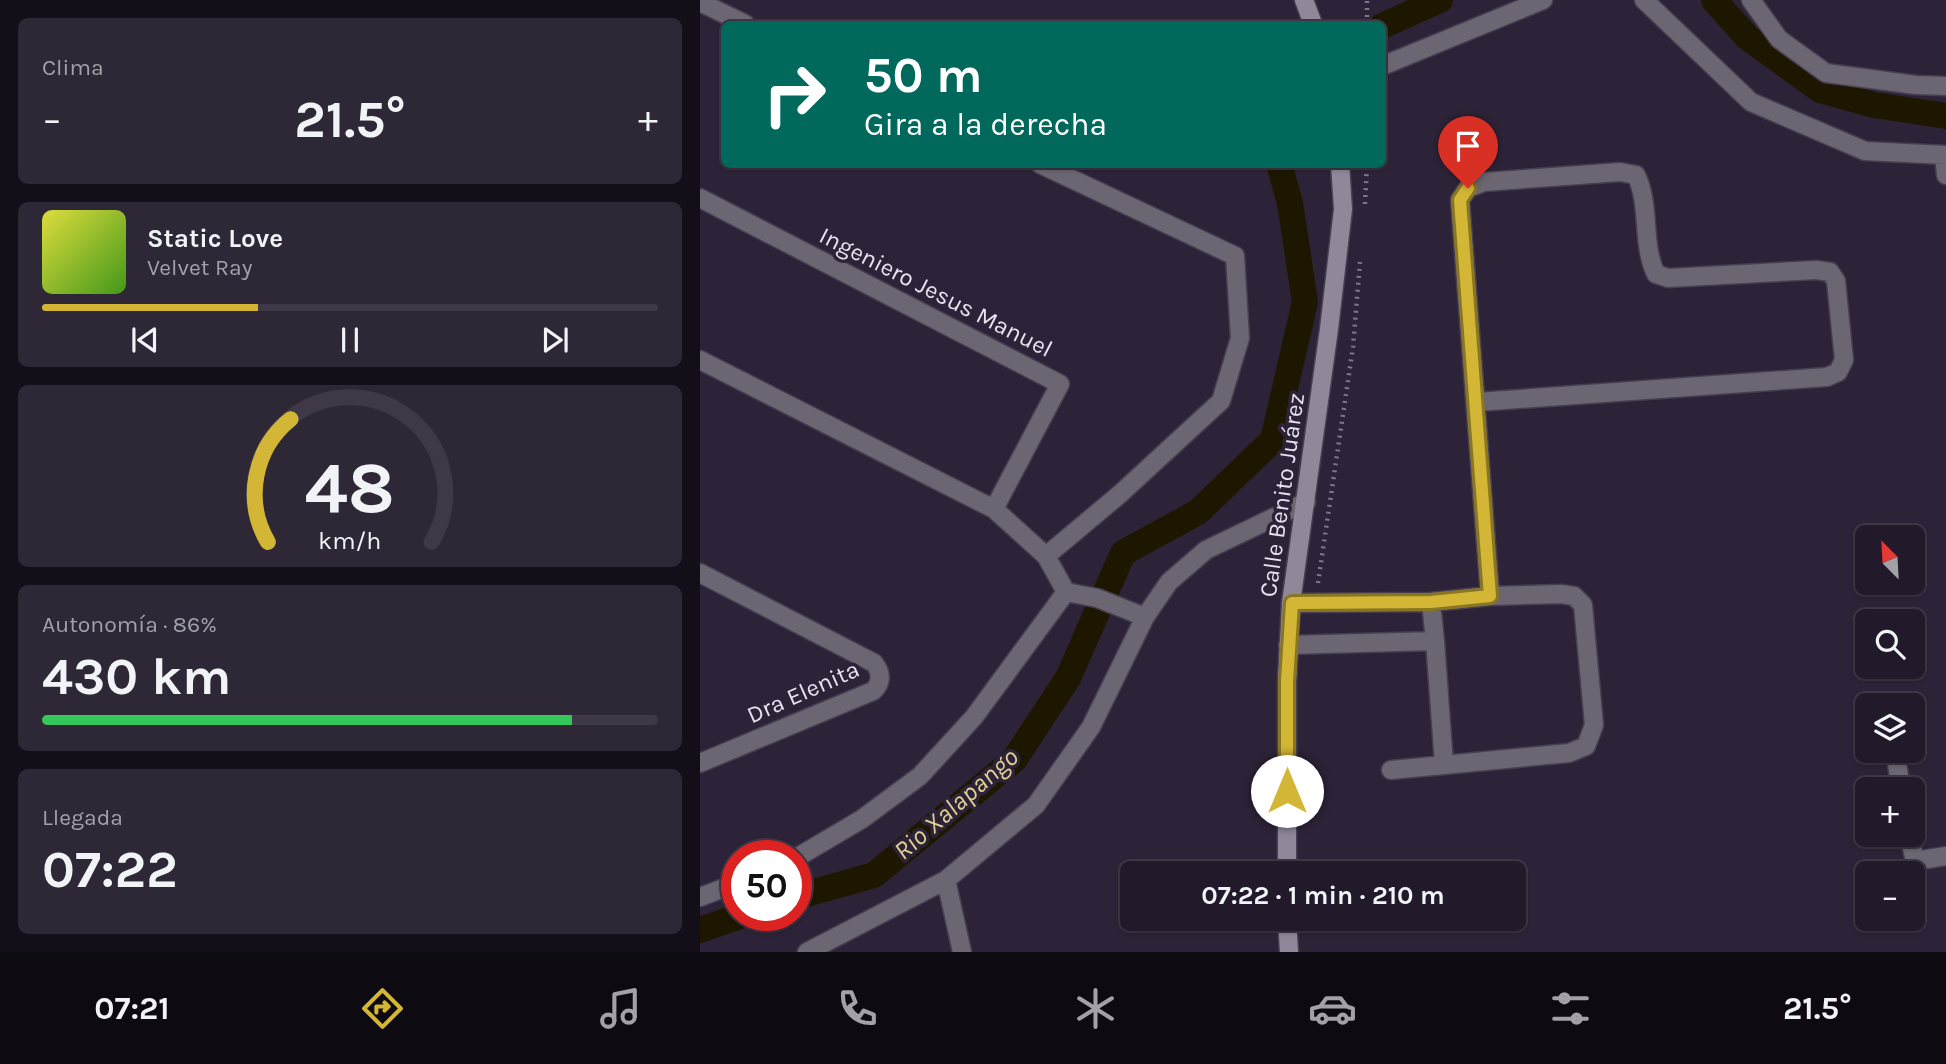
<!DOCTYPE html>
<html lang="es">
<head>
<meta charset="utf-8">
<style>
	:root { --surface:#221a2a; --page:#2e2736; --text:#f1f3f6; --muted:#a2a1a8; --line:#3f3847; --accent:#d3b635 }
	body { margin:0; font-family:Karla,sans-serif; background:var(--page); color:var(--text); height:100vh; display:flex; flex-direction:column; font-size:26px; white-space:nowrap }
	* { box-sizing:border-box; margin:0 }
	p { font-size:23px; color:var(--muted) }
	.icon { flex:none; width:38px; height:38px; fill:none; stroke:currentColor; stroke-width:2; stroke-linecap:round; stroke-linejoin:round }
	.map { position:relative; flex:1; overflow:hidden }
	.panel { display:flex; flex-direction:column; gap:18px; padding:18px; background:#130e17; width:700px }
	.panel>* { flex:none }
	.guide { position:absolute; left:21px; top:21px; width:665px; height:147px; border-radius:10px; box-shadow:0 2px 5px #0004,0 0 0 2px var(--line); background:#00695c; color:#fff; overflow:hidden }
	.needle { width:46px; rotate:336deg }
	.controls { position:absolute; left:1155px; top:525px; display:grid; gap:14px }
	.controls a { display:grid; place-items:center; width:70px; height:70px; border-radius:10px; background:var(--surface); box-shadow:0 2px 5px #0004,0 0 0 2px var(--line); font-size:35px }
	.speed { position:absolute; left:21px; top:840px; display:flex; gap:14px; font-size:35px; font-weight:700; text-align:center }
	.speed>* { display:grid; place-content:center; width:91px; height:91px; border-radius:50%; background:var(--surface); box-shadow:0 2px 5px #0004,0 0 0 2px var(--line); line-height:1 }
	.speed .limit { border:10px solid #d22; background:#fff; color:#111 }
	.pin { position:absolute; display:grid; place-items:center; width:60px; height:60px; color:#fff; margin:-72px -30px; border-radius:50% 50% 50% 0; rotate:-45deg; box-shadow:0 0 7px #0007 }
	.pin .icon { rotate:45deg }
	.me { position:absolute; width:77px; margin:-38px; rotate:0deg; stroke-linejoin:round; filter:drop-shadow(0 0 5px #0008) }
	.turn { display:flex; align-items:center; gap:24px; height:147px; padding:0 28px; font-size:32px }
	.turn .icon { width:91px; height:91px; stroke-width:2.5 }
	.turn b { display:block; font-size:49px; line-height:60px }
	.big { font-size:52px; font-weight:700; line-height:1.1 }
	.panel .widget { flex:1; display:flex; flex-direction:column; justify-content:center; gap:10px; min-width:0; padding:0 24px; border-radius:10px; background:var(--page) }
	.panel .dial { align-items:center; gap:0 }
	.dial svg { height:182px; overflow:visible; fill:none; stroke:var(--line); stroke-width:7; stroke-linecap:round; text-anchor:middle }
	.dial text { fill:var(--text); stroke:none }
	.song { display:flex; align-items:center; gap:21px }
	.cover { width:84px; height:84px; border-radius:10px; background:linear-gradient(135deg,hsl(60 70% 55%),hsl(100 70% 35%)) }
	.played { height:7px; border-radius:4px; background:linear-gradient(90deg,var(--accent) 35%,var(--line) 35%) }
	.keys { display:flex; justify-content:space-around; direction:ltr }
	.heat { display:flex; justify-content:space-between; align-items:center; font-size:38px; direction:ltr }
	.charge { height:10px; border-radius:5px; background:linear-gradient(90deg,#34c759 86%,var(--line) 0) }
	.trip { position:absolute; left:420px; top:861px; width:406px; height:70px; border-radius:10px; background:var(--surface); box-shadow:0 2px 5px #0004,0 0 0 2px var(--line); font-weight:700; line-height:70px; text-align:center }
	.dock { display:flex; height:112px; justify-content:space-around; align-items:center; background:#0e0a11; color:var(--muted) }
	.dock .icon { width:49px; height:49px }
	.dock .on { color:var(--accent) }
	.dock b { font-size:32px; color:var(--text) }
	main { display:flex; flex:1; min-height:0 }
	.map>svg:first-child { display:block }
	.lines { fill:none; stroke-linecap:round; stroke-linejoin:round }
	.canal { stroke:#1d1700; stroke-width:26 }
	.street-casing { stroke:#473e52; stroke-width:21 }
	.secondary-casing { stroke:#473e52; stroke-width:21 }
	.path { stroke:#7f7689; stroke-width:4.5; stroke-dasharray:2 5; stroke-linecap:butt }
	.street { stroke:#6b6671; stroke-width:18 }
	.secondary { stroke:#90889a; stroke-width:18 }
	.route-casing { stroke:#897622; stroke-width:18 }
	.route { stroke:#d3b635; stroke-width:12 }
	.labels { text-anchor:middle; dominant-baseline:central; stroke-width:7; stroke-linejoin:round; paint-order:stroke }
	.street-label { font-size:24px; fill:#e8e1f0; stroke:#2d2338 }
	.water-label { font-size:26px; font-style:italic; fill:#dfd091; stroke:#2d2338 }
</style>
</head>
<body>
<main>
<section class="panel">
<div class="widget"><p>Clima</p>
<div class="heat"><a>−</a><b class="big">21.5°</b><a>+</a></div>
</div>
<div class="widget">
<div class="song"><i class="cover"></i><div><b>Static Love</b><p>Velvet Ray</p></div></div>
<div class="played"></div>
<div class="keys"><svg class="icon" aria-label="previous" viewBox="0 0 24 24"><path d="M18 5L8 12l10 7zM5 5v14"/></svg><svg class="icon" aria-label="pause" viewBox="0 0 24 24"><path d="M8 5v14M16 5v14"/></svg><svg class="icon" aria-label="next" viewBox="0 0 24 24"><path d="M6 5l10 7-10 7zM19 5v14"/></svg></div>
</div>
<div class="widget dial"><svg viewBox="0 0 100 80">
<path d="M14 69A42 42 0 1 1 86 69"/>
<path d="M14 69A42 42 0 0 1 24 15" stroke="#d3b635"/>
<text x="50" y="56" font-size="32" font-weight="700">48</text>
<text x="50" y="72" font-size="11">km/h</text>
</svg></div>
<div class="widget"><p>Autonomía · 86%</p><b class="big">430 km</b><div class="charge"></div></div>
<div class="widget"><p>Llegada</p><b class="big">07:22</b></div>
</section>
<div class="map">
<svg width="1246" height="952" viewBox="0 0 1246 952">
	<rect width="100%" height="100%" fill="#2d2338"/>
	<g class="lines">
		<path class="canal" d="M1014,0L1047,37L1120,90L1174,105L1246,116
			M682,26L740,0
			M96,897L174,875L314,760L368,678L423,553L498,512L573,440L605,302L590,203L579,164
			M0,930L43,915"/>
		<g class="street-casing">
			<path id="street" d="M944,0L1051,102L1165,151L1246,155
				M1051,0L1079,39L1126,73L1216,85L1246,86
				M0,2L45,24
				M682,66L843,0
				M1244,155L1246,175
				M340,164L535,256L540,338L521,401L420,494L346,556L366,592
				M0,198L360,384L294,509
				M0,360L294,509L346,556
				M777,402L1127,377L1138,372L1144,360L1136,281L1130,272L1116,270L968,278L956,274C941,243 951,206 936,175L920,172L784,182L768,188L760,200L790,596
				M0,573L174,663C182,673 182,683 173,691L0,763
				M366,592L397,598L445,617
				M731,602L735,641
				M591,603L731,602L790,596L861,594L874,596L883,605L894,725L886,746L869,753L691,770
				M588,645L735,641L744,764
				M1195,751L1201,789
				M1209,835L1215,861L1246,856
				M96,858L162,819L220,776L274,717L366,592
				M246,880L262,952
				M0,897L37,883
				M107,952L246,880L336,805L391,727L445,617L469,582L506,550L606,502"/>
		</g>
		<g class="secondary-casing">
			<path id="secondary" d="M604,0L613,24
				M587,873V681L591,603L629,329L643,209L640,164
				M587,919L589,952"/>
		</g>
		<path class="path" d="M667,24V0
			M665,204L667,164
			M618,583L653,347L660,262"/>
		<use href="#street" class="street"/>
		<use href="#secondary" class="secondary"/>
	</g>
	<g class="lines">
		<g class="route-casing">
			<path id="route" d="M587,791V681L592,603L731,602L790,596L760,200L768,188"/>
		</g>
		<use href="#route" class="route"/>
	</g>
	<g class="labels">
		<g class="street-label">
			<text transform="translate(236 292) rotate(27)">Ingeniero Jesus Manuel</text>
			<text transform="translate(582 495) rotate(-82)">Calle Benito Juárez</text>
			<text transform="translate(103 692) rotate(-24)">Dra Elenita</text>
		</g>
		<g class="water-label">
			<text transform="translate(256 804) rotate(-41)">Rio Xalapango</text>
		</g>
	</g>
</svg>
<div class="controls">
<a><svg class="needle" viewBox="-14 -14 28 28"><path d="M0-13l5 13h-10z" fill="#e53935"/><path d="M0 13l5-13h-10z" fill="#a2a1a8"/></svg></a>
<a><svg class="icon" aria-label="search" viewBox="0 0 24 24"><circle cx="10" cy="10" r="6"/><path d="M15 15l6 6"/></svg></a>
<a><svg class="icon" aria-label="layers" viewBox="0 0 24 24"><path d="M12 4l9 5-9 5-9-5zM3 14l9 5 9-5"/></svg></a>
<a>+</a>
<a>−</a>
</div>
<div class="speed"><div class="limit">50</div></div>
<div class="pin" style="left:768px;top:188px;background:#d93025"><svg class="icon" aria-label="arrive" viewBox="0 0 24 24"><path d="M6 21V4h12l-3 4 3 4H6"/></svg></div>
<svg class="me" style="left:587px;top:791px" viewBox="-20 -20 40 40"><circle r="19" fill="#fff"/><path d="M0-13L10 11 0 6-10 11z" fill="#d3b635"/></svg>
<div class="trip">07:22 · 1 min · 210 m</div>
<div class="guide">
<div class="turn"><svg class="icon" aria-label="right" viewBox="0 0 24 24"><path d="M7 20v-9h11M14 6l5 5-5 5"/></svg><div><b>50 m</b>Gira a la derecha</div></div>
</div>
</div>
</main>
<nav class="dock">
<b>07:21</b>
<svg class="icon on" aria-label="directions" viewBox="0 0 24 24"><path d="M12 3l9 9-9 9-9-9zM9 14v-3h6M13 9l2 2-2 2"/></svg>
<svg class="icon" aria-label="music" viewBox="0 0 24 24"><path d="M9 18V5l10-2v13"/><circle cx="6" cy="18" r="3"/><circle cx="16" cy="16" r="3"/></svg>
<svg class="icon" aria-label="phone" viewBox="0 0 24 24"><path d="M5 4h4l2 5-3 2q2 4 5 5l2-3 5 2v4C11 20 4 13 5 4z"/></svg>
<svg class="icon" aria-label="climate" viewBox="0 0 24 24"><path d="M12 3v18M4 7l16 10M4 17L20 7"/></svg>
<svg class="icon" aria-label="car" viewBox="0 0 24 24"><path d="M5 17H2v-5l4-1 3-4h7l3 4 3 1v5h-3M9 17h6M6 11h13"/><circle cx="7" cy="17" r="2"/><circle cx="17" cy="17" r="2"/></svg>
<svg class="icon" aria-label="filters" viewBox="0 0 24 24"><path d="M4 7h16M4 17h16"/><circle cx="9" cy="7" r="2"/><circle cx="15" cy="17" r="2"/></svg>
<b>21.5°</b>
</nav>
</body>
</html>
